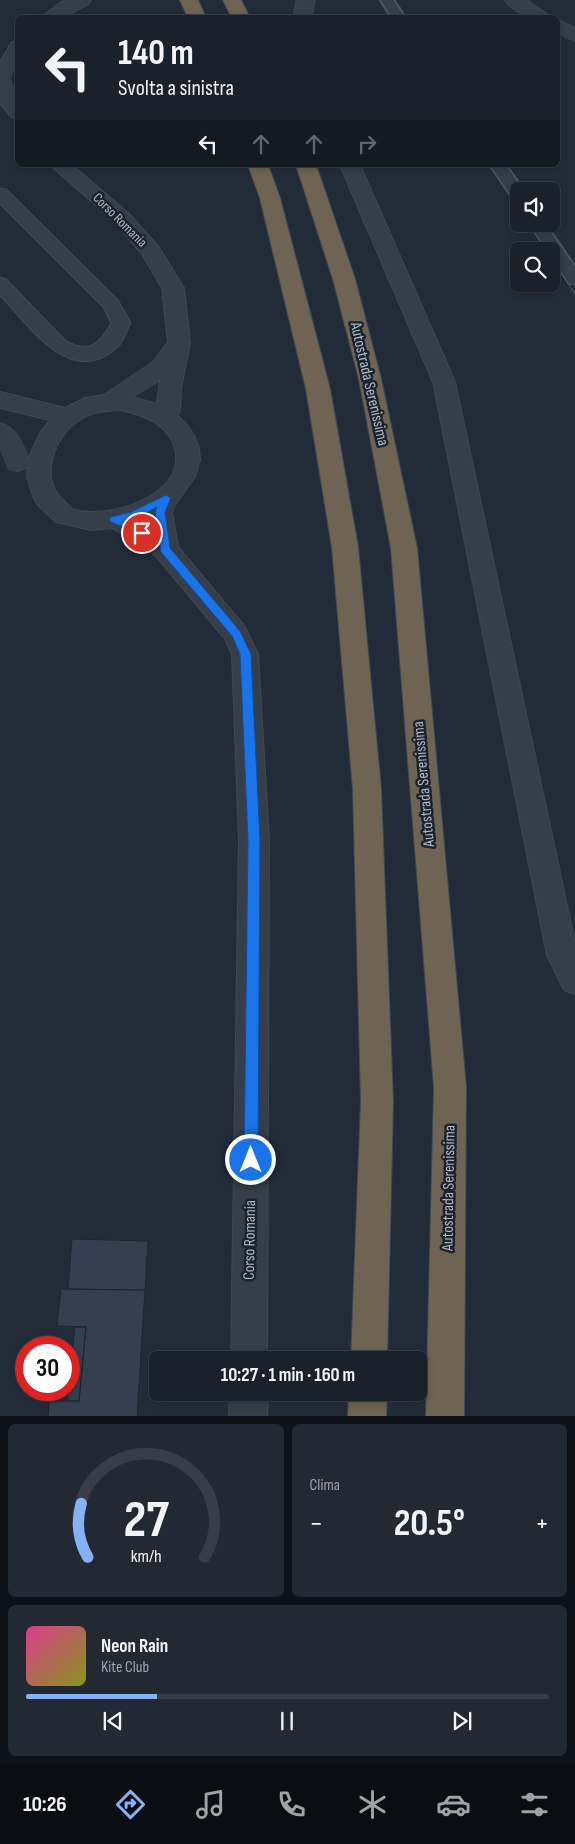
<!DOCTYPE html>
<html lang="it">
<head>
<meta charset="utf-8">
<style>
	:root { --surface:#1a212b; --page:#232933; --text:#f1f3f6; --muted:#9fa3a9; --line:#383e47; --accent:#86b1f5 }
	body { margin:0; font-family:"Sofia Sans Condensed",sans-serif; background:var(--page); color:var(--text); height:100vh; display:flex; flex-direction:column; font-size:19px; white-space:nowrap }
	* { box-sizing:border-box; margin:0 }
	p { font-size:16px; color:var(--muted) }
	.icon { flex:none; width:28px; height:28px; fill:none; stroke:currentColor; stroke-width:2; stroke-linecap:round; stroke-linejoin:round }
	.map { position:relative; height:1416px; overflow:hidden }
	.details { display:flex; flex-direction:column; gap:8px; padding:8px; background:#0e1218; flex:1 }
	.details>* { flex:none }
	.hud { position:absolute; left:15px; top:15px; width:545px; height:152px; border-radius:8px; box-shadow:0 2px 8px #0003,0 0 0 1px var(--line); background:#1a212b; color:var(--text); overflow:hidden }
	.buttons { position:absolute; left:510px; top:182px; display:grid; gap:10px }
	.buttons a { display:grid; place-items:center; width:50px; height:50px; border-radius:8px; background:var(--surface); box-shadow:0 2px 8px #0003,0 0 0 1px var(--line); font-size:25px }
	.speed { position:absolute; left:15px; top:1336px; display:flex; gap:10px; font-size:25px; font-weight:700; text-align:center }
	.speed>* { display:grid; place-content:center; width:65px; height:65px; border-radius:50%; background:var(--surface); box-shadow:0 2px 8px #0003,0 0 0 1px var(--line); line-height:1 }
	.speed .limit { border:8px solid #d22; background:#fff; color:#111 }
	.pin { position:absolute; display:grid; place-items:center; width:42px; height:42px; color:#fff; margin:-21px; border:2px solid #fff; border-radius:50%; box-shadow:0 1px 5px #0007 }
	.me { position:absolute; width:55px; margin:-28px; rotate:0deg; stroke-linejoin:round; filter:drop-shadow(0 0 4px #0008) }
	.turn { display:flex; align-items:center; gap:18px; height:105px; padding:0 20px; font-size:22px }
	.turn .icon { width:65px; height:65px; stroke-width:2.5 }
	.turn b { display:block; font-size:35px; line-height:42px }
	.lanes { display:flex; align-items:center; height:48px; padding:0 20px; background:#0003; justify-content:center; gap:25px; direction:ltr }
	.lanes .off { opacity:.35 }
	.big { font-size:38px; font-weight:700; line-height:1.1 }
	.details .widget { flex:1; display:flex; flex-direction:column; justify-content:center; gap:8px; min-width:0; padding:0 18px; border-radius:8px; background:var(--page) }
	.details .dial { align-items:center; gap:0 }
	.dial svg { height:130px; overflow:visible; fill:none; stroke:var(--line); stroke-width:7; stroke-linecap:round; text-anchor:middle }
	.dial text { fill:var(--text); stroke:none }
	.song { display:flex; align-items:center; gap:15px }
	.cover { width:60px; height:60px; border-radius:8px; background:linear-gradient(135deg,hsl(330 70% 55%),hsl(70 70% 35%)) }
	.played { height:5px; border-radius:2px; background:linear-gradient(90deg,var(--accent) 25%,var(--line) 25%) }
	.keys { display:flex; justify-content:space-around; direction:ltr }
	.heat { display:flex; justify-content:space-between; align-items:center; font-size:28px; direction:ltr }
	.details .tiles { flex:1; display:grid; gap:8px; grid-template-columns:1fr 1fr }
	.widget:last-child { grid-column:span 2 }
	.trip { position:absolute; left:149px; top:1351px; width:278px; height:50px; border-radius:8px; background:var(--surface); box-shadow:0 2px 8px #0003,0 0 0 1px var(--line); font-weight:700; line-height:50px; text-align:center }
	.tabs { display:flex; height:80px; justify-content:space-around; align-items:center; background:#0a0d11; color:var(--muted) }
	.tabs .icon { width:35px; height:35px }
	.tabs .selected { color:var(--accent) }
	.tabs b { font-size:22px; color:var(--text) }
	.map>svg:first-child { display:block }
	.building { fill:#344050; stroke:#1d2530 }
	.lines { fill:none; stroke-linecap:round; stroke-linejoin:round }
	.lane-casing { stroke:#3f4753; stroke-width:3 }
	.street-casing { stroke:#3f4753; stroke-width:2 }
	.highway-casing { stroke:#414954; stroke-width:2 }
	.lane { fill:#363e49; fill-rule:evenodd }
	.street { fill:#363e49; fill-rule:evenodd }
	.highway { fill:#6f6453; fill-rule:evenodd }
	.tram { stroke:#586270; stroke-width:1 }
	.route { fill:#1a73e8; stroke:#114b97 }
	.labels { text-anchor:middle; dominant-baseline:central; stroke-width:5; stroke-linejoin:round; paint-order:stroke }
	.far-street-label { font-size:14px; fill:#b1b9c6; stroke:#1b232e }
	.street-label { font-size:16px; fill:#b1b9c6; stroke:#1b232e }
</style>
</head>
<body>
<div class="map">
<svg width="575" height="1417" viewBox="0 0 575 1417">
	<rect width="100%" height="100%" fill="#222c39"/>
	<path class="building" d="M72,1239L148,1241L145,1290L68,1289Z
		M61,1289L145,1290L137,1417H48L49,1401H79L86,1327L57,1326Z
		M75,1327H86L79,1401H67Z"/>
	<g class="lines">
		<g class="lane-casing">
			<path id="lane" d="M380,0H394L406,18H391Z
				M490,165H506L525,191H519V200L513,199Z
				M0,189L6,190L117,300L130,323C126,330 123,341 117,347C71,389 29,325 0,294V278L6,280L65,341C89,355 100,345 112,323L104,307L0,203Z
				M530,224H546L575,266V284L569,283L551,257V251H548Z"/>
		</g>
		<g class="street-casing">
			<path id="street" d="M67,0H91L88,4L63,18H41L60,3Z
				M297,0H315L311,18H293Z
				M505,0H526L553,18C535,18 516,16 505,0Z
				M558,20L575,28V41L558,33Z
				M18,41V63L9,78L18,100V119L11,117L0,103V62L12,42Z
				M50,165H72L128,213L158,246L184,288L190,343L181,388L180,411L177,415L188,426L195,437L199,448L200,460L195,477L176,503L172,512L178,547L245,627L258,654L269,840L267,1360H231L239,840L232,654L225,639L156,556L113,528L91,530L56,522L38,505L34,499L27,477L28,467L18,471L9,469L0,447V423C17,428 23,444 28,459L40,433L50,420L0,408V392L65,408L85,398L104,395L153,362L168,342L162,288L142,254L114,221ZM160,379L157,404L132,397L157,382ZM122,410C134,414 146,416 157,424C168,432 175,441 176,455C179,492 127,511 97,512C90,512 81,512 74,510C70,508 66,503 63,500C39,478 54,437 78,421C91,411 106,411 122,410ZM148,518L149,526L141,521Z
				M340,165H360L455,382L575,943V994L564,990L547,955L433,382Z
				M230,1392H268L267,1417H229Z"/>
		</g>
		<g class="highway-casing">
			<path id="highway" d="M180,0H198L206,18H188Z
				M223,0H241L250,18H232Z
				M248,165H268L280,198L330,389L358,547L381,789L393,1102L387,1360H351L361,1102L353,789L332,547L306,389L260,198Z
				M296,165H316L355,279L381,379L417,548L466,1087L464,1417H426L434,1087L391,548L359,379L333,279Z
				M349,1392H387L386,1417H348Z"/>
		</g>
		<use href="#lane" class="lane"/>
		<use href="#street" class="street"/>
		<use href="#highway" class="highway"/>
		<path class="tram" d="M380,0L392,18
			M394,0L406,18
			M489,165L519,209
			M507,165L524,191
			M528,224L547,251
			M546,224L575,266
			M551,258L575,294"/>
	</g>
	<path class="route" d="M166,495L171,498L165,512L170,548L240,631L251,654L260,840L258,1160L256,1165L251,1167L246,1165L244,1160L248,840L240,654L232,636L161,552L155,512L157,507L137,518L127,520L145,531L147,533L142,537L129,529L111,522L109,519L111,517L131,512Z"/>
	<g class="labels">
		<g class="far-street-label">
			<text transform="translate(120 220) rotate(45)">Corso Romania</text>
		</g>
		<g class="street-label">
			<text transform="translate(369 384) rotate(77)">Autostrada Serenissima</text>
			<text transform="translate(424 784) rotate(-95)">Autostrada Serenissima</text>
			<text transform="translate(449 1188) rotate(-89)">Autostrada Serenissima</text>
			<text transform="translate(250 1240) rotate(-89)">Corso Romania</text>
		</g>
	</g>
</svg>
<div class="buttons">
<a><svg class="icon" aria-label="sound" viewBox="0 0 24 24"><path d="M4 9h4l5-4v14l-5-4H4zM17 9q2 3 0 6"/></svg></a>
<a><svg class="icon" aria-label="search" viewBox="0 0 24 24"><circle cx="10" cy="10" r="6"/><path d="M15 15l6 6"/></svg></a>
</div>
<div class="speed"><div class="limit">30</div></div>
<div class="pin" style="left:142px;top:533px;background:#d93025"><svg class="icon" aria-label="arrive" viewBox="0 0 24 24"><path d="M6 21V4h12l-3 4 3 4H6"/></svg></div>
<svg class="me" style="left:251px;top:1160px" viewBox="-20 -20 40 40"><circle r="17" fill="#1a73e8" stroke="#fff" stroke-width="3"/><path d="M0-11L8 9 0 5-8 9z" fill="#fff"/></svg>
<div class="trip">10:27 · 1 min · 160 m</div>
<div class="hud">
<div class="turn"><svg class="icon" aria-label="left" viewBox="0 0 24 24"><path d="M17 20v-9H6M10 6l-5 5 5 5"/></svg><div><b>140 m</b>Svolta a sinistra</div></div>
<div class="lanes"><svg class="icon" aria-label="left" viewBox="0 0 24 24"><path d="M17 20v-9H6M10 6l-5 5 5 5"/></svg><svg class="icon off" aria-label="ahead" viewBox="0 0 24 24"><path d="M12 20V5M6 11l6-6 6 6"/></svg><svg class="icon off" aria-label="ahead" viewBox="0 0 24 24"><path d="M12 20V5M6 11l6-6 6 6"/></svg><svg class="icon off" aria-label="right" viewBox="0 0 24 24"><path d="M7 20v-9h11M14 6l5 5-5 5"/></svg></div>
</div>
</div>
<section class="details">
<div class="tiles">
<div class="widget dial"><svg viewBox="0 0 100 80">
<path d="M14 69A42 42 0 1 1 86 69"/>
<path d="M14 69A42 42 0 0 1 10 36" stroke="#86b1f5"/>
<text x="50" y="56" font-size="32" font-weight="700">27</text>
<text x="50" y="72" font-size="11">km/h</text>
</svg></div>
<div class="widget"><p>Clima</p>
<div class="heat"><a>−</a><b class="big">20.5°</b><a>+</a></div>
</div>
<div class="widget">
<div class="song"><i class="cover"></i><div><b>Neon Rain</b><p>Kite Club</p></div></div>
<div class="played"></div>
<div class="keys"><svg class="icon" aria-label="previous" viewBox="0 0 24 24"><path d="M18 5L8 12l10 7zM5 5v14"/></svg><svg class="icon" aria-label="pause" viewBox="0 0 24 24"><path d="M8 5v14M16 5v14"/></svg><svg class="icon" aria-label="next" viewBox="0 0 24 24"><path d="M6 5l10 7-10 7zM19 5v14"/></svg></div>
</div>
</div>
</section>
<nav class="tabs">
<b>10:26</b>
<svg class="icon selected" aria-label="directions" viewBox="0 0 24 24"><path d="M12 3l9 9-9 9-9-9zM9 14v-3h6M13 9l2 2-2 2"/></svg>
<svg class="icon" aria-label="music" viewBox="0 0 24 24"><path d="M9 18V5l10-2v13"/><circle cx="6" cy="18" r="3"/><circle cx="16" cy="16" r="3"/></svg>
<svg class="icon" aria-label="phone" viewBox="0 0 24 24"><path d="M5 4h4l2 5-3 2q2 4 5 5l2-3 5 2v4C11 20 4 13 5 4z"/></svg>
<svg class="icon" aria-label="climate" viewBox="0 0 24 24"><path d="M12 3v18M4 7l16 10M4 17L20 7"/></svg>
<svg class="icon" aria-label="car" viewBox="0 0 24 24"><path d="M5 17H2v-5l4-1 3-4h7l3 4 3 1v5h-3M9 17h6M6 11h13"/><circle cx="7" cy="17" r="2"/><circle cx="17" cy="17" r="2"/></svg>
<svg class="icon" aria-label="filters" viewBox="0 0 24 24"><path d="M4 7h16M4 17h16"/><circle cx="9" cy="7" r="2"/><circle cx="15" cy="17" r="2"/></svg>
</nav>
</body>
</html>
